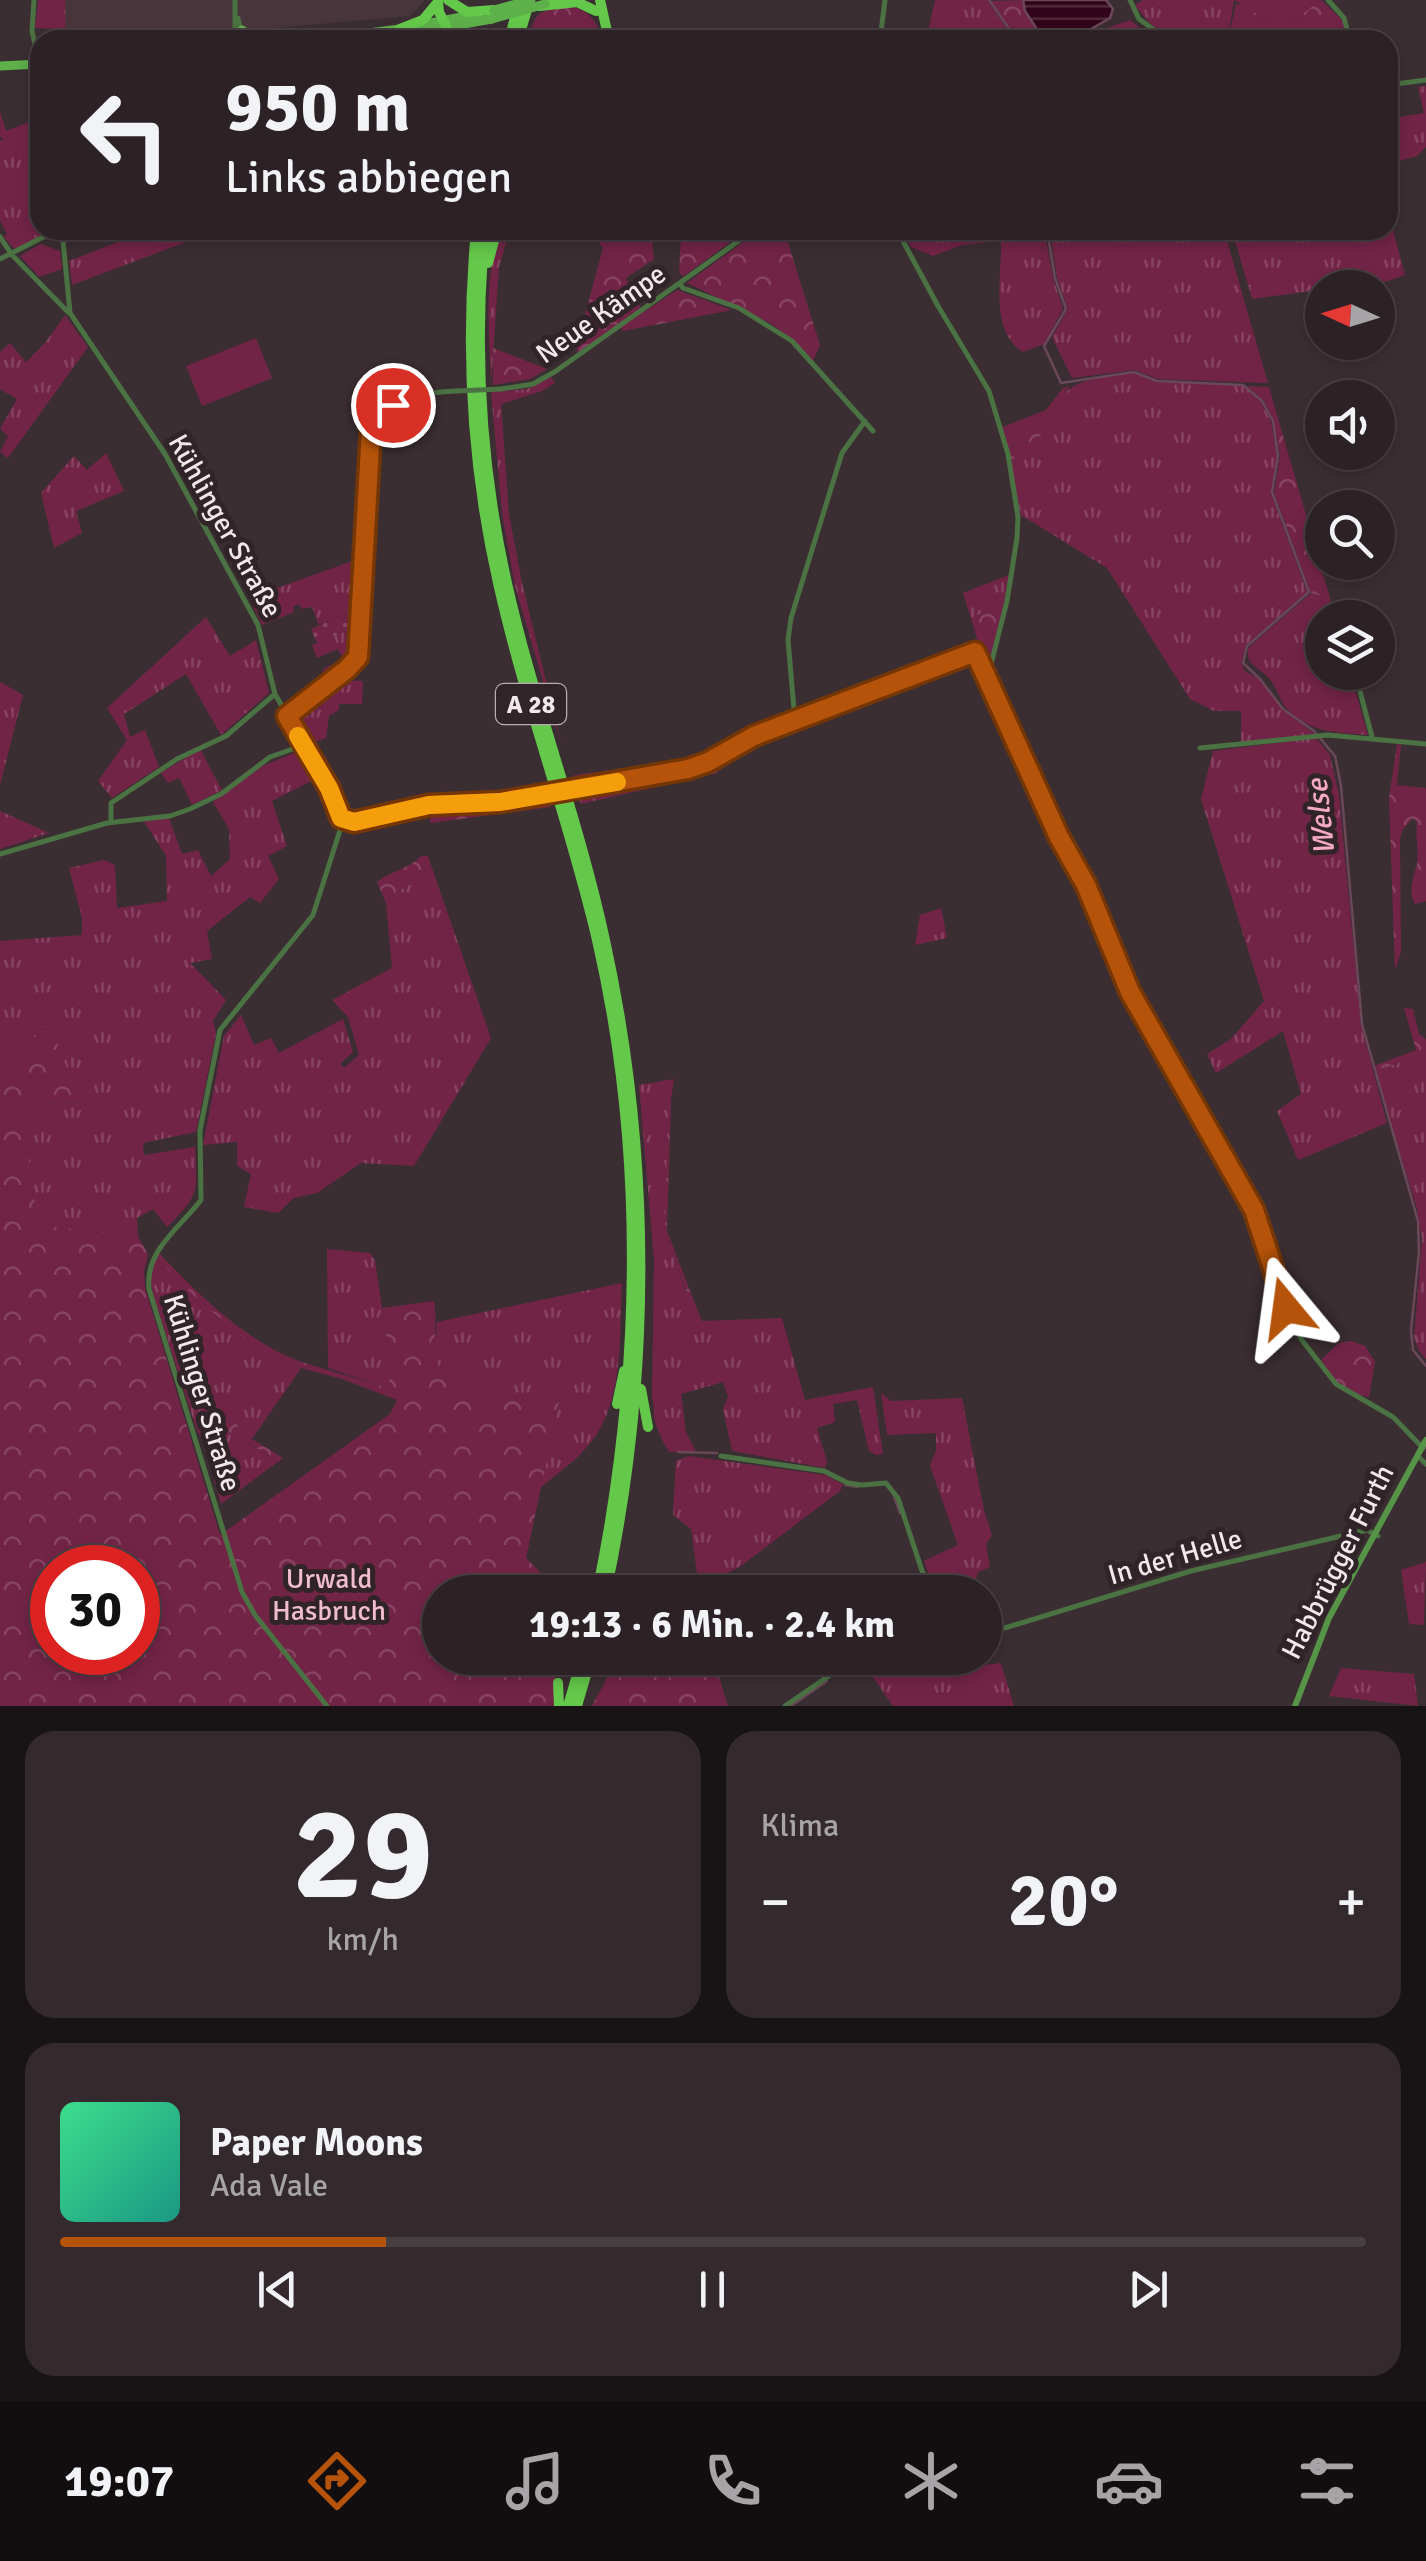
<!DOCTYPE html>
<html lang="de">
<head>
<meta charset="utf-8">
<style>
	:root { --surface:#2c2226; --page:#342a2e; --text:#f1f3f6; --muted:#a6a4a7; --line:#483f43; --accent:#b45309 }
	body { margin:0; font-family:Signika,sans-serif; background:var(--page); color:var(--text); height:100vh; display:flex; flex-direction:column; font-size:38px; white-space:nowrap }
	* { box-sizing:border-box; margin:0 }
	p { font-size:32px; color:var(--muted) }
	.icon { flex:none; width:55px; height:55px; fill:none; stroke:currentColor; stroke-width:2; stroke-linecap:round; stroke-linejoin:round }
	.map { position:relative; height:1706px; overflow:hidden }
	.details { display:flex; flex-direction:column; gap:25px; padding:25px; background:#181315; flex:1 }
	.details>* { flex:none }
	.guide { position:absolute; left:30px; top:30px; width:1368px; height:210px; border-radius:30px; box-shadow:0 5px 15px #0003,0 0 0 2px var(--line); background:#2c2226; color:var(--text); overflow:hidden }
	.needle { width:65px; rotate:274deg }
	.tools { position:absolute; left:1305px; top:270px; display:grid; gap:20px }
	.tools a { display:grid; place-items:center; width:90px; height:90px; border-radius:50%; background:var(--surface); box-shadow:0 5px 15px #0003,0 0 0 2px var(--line); font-size:50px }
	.speed { position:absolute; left:30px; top:1545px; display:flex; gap:20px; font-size:50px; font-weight:700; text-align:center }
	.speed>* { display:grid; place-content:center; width:130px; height:130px; border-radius:50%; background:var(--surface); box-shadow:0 5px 15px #0003,0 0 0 2px var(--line); line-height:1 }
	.speed .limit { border:15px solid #d22; background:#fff; color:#111 }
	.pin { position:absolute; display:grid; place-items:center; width:85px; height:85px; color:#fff; margin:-42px; border:5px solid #fff; border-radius:50%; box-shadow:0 2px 10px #0007 }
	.me { position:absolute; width:110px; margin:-55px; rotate:344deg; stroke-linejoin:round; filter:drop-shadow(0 0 8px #0008) }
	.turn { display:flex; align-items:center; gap:35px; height:210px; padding:0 30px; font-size:45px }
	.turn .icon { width:130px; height:130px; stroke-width:2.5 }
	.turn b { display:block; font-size:70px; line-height:85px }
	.big { font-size:75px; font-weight:700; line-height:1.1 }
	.details .tile { flex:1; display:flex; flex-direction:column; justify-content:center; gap:15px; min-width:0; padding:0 35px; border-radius:30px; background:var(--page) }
	.details .dial { align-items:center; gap:0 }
	.dial b { font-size:130px; line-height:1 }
	.song { display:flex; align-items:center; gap:30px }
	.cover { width:120px; height:120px; border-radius:15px; background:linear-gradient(135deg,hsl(150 70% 55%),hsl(170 70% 35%)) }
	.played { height:10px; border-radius:5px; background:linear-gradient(90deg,var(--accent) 25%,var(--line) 25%) }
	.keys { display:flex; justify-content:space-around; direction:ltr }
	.heat { display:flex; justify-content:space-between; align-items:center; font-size:55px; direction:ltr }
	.details .tiles { flex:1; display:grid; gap:25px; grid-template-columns:1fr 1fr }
	.tile:last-child { grid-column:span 2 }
	.trip { position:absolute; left:422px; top:1575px; width:580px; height:100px; border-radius:50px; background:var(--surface); box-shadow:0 5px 15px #0003,0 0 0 2px var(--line); font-weight:700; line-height:100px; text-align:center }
	.tabs { display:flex; height:160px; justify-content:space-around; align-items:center; background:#120e0f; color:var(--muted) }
	.tabs .icon { width:70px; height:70px }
	.tabs .on { color:var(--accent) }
	.tabs b { font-size:45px; color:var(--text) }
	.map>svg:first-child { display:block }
	.built { fill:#49363d }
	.grass { fill:url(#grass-tufts) }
	.forest { fill:url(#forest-crowns); fill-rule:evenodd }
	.garden { fill:url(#garden-dots) }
	.pitch { fill:#722447 }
	.water { fill:url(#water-rules); stroke:#6b4859; stroke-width:2.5 }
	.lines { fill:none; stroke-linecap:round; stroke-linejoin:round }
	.stream { stroke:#6b4859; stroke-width:2.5 }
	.street { stroke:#4b7243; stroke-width:5 }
	.secondary { stroke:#569548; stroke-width:6 }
	.primary { stroke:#5eb04a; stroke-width:9 }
	.highway { stroke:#64c84b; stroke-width:10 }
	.street-bridge { stroke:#4b7243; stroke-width:5 }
	.primary-bridge { stroke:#5eb04a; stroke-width:9 }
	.route-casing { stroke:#753606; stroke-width:25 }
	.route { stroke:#b45309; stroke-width:18 }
	.slow { stroke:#f59e0b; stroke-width:18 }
	.labels { text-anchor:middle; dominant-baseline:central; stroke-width:10; stroke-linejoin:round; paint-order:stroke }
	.shield { fill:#312428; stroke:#b7adb0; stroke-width:2.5 }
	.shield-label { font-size:25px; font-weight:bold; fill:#f1e8eb }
	.street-label { font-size:28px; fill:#f1e8eb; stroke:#312428 }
	.park-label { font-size:28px; fill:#f0bdce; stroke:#312428 }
	.water-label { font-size:30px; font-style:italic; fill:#f4a9c4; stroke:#312428 }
</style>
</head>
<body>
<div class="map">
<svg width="1426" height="1706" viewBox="0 0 1426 1706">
	<defs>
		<pattern id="grass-tufts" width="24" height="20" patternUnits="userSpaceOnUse" patternTransform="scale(2.5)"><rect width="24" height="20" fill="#722447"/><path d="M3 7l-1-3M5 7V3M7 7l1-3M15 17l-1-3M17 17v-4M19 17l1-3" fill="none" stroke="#874462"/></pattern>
		<pattern id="forest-crowns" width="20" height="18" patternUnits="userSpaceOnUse" patternTransform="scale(2.5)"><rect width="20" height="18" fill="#722447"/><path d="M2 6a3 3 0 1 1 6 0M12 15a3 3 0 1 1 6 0" fill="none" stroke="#874462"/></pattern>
		<pattern id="garden-dots" width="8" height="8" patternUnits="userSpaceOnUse" patternTransform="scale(2.5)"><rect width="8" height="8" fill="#722447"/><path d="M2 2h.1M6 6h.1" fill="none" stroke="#874462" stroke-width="1.8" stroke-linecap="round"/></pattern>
		<pattern id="water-rules" width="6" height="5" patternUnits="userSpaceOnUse" patternTransform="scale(2.5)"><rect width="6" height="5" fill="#32041a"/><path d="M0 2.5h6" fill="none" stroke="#50293b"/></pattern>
	</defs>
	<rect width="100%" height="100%" fill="#3b2e32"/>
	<path class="built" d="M65,0H424V1L410,16L140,40H65Z"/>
	<path class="grass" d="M38,0H65L66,40L59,39L54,29L35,28Z
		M935,0H987L1015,40H926Z
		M1143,0H1234L1228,40C1181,40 1165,47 1135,5Z
		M1426,86V147L1417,156L1388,164V119L1424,113L1418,87Z
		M0,112L6,131L40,118V209L22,222L40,212V230H53L15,250L4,237L7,234L0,221V141L3,139L0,136Z
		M1388,211L1405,275L1388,281L1252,299L1232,230H1388Z
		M149,230H197L199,237L72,285L69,261Z
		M502,230H510L499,267L491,385C490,336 482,276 502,230Z
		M903,230H1044L1053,278L1063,309L1044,344L1023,352C989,331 1002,276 1001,241L962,245L933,256L911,247Z
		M1050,230H1224L1268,383L1157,379L1135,370L1072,378L1052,337L1068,309L1057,278Z
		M41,244L60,251L62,269L39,277L20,256Z
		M65,315L88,347L8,458L0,452L8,436L0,429L17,399L0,389V352L10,343L26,362L45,343Z
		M1135,373L1156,382L1242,385L1261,402L1271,421L1277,456L1271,493L1307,592L1246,645L1241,663L1245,671L1259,679L1283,710L1315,734L1241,742V711H1214L1190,699L1107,568L1024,517L1012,444L1031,442C1067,383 1066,381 1135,373Z
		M551,377L555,383L542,391L501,404L509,514L522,583L562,746L515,586L502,513L491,392L527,389Z
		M106,453L124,491L76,511L82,533L54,548L41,493L74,456L87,470Z
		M358,559L356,609L319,625L312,607L302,609L299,604L293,607L294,612L262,625L249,598Z
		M1009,575L1004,604L971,618L963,593Z
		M1311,593L1330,598L1335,617L1322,618V672L1350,673L1368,735C1336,732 1313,734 1288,710C1279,701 1277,686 1268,677C1257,666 1244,664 1249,647Z
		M206,617L230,656L256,640L269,693L221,735L186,674L124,714L130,737L145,730L159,767L112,798L98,781L127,740L107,708Z
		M355,627L348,662L327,681L323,669L343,659L338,649L317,658L312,645Z
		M341,680L363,681L362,704H339V710L329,716L326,738L309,744L293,719Z
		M0,682L23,695L0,785Z
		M1316,738L1330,755L1339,795L1361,1025L1387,1123L1298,1160L1277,1111L1301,1094L1283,1031L1216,1073L1207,1054L1231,1039L1264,1001L1201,799L1213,751Z
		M200,749L222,790L192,805L179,778L168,783L161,773Z
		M301,750L317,778L272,801L287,846L268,856L279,879L260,903L250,897L207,931L212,959L190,963L226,1000L213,1021L216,1033L196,1132L143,1143L144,1155L195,1147C197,1192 200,1195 167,1227L153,1209L137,1218L138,1237L37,1226L24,1101L79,1104L49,1023L13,1058L0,1054V941L82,935V918L69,868L104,860L115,865L117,908L167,901L166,856L144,821L169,818L182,854L198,850L211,876L230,859L229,829L213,802L258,768Z
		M0,811L49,833L0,849Z
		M433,871L491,1038L414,1166L361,1163L317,1193L294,1198L278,1213L244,1207L251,1174L237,1166V1142L203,1145L224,1036L241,1015L254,1045L271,1038L279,1053L343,1019L353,1052L340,1064L344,1068L359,1055L348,1017L332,1000L392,968L386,903L416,877Z
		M941,908L947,938L915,945L920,915Z
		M1421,1056L1426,1061V1359L1419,1351L1414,1337L1422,1239L1417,1209L1375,1070Z
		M674,1079L671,1100L669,1097L665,1234L686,1291L692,1296L702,1321L782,1318L805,1400L873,1387L883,1454L876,1455L869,1451L857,1400L833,1404L835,1422L817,1428L827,1462L825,1468L732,1451L723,1409L728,1397L723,1382L681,1394L686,1432L696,1451L669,1452C663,1442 658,1432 655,1421C653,1412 655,1406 652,1398L654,1260L639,1085Z
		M327,1249L370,1253L375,1260L391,1370L388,1388L328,1368Z
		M156,1257L200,1301L286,1364L301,1368L252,1439L228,1416L196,1428L154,1297L150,1280Z
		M622,1283C619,1336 625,1407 586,1448C573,1463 554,1476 539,1489L560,1400L498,1395L444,1376L433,1358L437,1322Z
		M881,1393L891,1401L962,1398L984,1510L992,1535L986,1544L990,1567L978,1572L973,1592L967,1584L935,1592L924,1561L958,1545L930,1466L936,1450V1433L887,1435Z
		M225,1430L279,1461L221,1504L205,1446L207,1435Z
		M689,1456L825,1475L843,1484L840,1491L741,1566L699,1588L691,1529L673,1515L676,1461Z
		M1426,1562L1424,1625L1409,1624L1401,1570Z
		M868,1658H975L977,1666L1001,1663L1014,1706H893L861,1660Z
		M1341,1668L1414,1674L1418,1706L1329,1696Z"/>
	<path class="forest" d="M1023,0L1025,12L1044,40H1018L991,1Z
		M1321,0L1342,20L1347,40H1304L1261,29L1246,40H1228L1236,4L1244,5L1282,28Z
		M569,6C589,10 597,21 603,40H528C536,9 539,12 569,6Z
		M1130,20L1154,40H1072Z
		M602,230H651L654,259L626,278L641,308L577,353V344L603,248L599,243Z
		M744,230H747L684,276L679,273L681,234Z
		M760,230H784L820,345L813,361L794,340L768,322L687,283Z
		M677,290L732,310L623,331L621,327Z
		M493,348L547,369L530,379L493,385Z
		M1070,386L1049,412L1044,433L1031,442L1012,444L1024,517L1021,516L1003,427L1046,410L1063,388Z
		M1247,386L1269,387L1330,598L1311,593L1274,493L1280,456L1274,421L1264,401Z
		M1004,604L989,665L985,667L971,618Z
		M1397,744L1401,745L1397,785L1426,788V901L1415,904C1407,890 1414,878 1417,864C1419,850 1415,837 1417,823L1413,818L1403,829L1400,839L1401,952L1395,970L1389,798Z
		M715,750L718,752L715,757L685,767L576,786L574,775L694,759Z
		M736,751L739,756L716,773L581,804L578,793L700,770Z
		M542,782L544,791L497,800L432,804L431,797L495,792Z
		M548,799L551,807L430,823V808L499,807Z
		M421,856H428L433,871L416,877L386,903L377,882C391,871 409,869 421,856Z
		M1404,1008L1413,1009L1419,1034L1426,1039V1061L1421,1056L1375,1070L1374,1066L1416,1050Z
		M49,1023L81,1104L24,1101L37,1225L138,1237L148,1254L144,1271L145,1288L220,1535L390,1414L397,1400L342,1379L286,1364L255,1346L199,1301L156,1257L159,1253C199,1295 244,1340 299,1361C328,1371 359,1378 388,1388L391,1370L382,1308L434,1301C439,1330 428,1351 444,1376L498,1395L560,1399L526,1558L548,1580L546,1592H440V1658H552L556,1662L554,1706H0V1054L13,1058ZM52,1568H138V1652H52Z
		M668,1095L671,1100L667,1231L692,1296L687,1292L665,1234Z
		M1352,1341L1365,1346L1375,1362L1369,1397C1343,1393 1334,1382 1321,1360L1339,1343Z
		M228,1416L252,1439L283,1458L279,1461L225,1430L208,1435L205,1446L196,1428Z
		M625,1658H713L728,1706H592L610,1672Z"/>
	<path class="garden" d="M356,609L355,627L317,643L311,629Z"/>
	<path class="pitch" d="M1234,0H1321L1282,29Z
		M256,338L272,378L202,406L186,366Z"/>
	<path class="water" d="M1023,0H1106L1113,9L1110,18L1072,40H1044L1025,11Z"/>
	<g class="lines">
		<path class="stream" d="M989,0L1017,40
			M1047,230L1055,278L1066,309L1044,346L1061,383L1134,372L1157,381L1243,385L1262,401L1273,421L1278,456L1272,492L1309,592L1247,646L1243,663L1260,679L1283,709L1314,731L1335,756L1341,786L1362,1024L1418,1221L1419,1252L1411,1330L1413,1350L1426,1366
			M678,1452L717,1453
			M845,1485L858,1487
			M893,1494L900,1513
			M925,1573L932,1592
			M857,1660L863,1658
			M791,1706L827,1681"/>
		<path class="street" d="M34,0L32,31L40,66
			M1130,0L1139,19L1168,40
			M1328,0L1344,18L1350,40
			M238,18L243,40
			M235,40V0
			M880,40L885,0
			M1388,85L1426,80
			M62,230L70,313L165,454L258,625L275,694L329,788L342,824L313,915L220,1030L200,1130L201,1200C179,1229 145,1250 149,1289L242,1592L255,1615L327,1706
			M897,230L938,306L989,391L1008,454L1018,517L1017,538L1007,601L988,676
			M0,237L12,255L68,312
			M0,259L57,230
			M680,284L683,288L739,308L792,341L873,431
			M501,389L533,384L556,371L754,230
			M1355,672L1372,737
			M287,716L347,669L357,657L372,423C388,398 429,392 456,391
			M795,721L788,640L791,618L842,453L865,421
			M1200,748L1328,735L1426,744
			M579,789L699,766L755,736L975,652L1059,837L1085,885L1130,992L1174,1074L1254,1211L1286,1308L1301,1339L1336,1384L1393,1417L1423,1448
			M342,818L354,822L429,805L500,802L545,795
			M111,821V803L177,759L226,736L275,694
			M0,854L107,823L170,816L190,809L221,794L270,757L304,745
			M721,1456L824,1471L848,1483L862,1485L886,1483L898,1498L929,1592
			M1418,1456L1426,1464
			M985,1634L1191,1571L1367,1530L1378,1536
			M785,1706L855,1658"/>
		<path class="secondary" d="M1295,1706L1329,1618L1426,1440"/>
		<path class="primary" d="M242,30L257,40
			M313,40L400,29L477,14
			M373,40L492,19
			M0,66L40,64"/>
		<path class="highway" d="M448,0L467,12L494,10
			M600,0L609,40
			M438,1L439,12L447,28
			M540,6L577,2L596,11
			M400,29L423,20L438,2
			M509,40L518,6
			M518,40L529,3
			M476,230C465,347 472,468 498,583C525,704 569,820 597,940C646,1154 641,1378 597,1592
			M485,230C474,347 481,468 507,583C534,704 579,819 605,940C652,1154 652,1378 606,1592
			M488,263L497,230
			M641,1389L648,1427
			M617,1404L624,1371
			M558,1683L559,1706
			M568,1706L582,1658
			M577,1706L591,1658"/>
		<path class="street-bridge" d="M456,391L501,389
			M545,795L579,789"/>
		<path class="primary-bridge" d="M494,10L531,0
			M492,19L545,4"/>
	</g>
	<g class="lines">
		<g class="route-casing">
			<path id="route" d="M393,405L377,415L371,429L358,657L347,669L287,716L329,788L341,818L354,822L429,805L500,802L688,769L708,762L754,736L975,652L1059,837L1086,885L1130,992L1254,1210L1286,1308"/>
		</g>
		<use href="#route" class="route"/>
		<path class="slow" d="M298,736L329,788L341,818L354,822L429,805L500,802L617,782"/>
	</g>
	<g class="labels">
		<rect class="shield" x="496" y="684" width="70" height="40" rx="8"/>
		<g class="shield-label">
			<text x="531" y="704">A 28</text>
		</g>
		<g class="street-label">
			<text transform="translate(601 314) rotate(-35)">Neue Kämpe</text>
			<text transform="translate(225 526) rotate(61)">Kühlinger Straße</text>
			<text transform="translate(202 1393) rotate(73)">Kühlinger Straße</text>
			<text transform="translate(1175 1557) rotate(-16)">In der Helle</text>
			<text transform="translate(1338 1562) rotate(-63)">Habbrügger Furth</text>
		</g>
		<g class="park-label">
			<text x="329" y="1579">Urwald<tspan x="329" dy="32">Hasbruch</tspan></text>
		</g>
		<g class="water-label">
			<text transform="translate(1321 817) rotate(-96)">Welse</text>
		</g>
	</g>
</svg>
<div class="tools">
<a><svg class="needle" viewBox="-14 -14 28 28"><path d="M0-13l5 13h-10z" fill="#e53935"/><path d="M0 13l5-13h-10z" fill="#a6a4a7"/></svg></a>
<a><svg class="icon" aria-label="sound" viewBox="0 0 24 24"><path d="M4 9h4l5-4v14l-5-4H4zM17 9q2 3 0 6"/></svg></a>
<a><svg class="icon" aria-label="search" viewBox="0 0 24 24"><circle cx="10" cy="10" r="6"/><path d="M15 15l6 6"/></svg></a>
<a><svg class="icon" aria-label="layers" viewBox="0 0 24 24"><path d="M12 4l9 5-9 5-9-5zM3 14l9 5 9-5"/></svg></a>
</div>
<div class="speed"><div class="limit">30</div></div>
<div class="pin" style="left:393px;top:405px;background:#d93025"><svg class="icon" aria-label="arrive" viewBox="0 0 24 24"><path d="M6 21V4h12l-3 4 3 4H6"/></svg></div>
<svg class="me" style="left:1286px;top:1308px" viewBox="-20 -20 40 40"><path d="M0-17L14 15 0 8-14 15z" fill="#b45309" stroke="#fff" stroke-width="4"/></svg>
<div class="trip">19:13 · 6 Min. · 2.4 km</div>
<div class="guide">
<div class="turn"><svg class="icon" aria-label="left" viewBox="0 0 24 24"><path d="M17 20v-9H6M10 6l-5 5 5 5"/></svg><div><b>950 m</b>Links abbiegen</div></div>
</div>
</div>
<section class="details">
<div class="tiles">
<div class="tile dial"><b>29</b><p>km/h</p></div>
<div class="tile"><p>Klima</p>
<div class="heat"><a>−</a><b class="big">20°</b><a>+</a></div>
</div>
<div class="tile">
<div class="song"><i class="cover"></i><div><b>Paper Moons</b><p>Ada Vale</p></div></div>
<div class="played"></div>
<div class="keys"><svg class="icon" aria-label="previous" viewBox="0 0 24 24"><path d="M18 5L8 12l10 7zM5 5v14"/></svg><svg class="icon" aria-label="pause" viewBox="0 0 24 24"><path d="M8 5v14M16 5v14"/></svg><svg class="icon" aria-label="next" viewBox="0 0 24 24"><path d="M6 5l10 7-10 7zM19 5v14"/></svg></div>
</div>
</div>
</section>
<nav class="tabs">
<b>19:07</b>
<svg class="icon on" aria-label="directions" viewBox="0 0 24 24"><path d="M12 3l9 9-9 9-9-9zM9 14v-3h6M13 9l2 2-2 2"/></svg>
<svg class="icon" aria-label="music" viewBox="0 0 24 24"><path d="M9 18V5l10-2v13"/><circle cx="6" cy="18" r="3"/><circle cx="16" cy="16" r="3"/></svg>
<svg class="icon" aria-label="phone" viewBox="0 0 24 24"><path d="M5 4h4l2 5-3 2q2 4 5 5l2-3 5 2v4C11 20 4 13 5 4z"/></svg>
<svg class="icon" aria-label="climate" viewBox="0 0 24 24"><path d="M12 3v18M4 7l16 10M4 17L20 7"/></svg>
<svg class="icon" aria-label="car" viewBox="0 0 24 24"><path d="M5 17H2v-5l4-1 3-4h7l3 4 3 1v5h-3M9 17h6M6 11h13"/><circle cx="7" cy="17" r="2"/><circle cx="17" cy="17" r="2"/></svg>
<svg class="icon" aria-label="filters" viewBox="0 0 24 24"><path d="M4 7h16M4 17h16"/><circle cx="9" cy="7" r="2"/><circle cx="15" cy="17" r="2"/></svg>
</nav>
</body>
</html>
